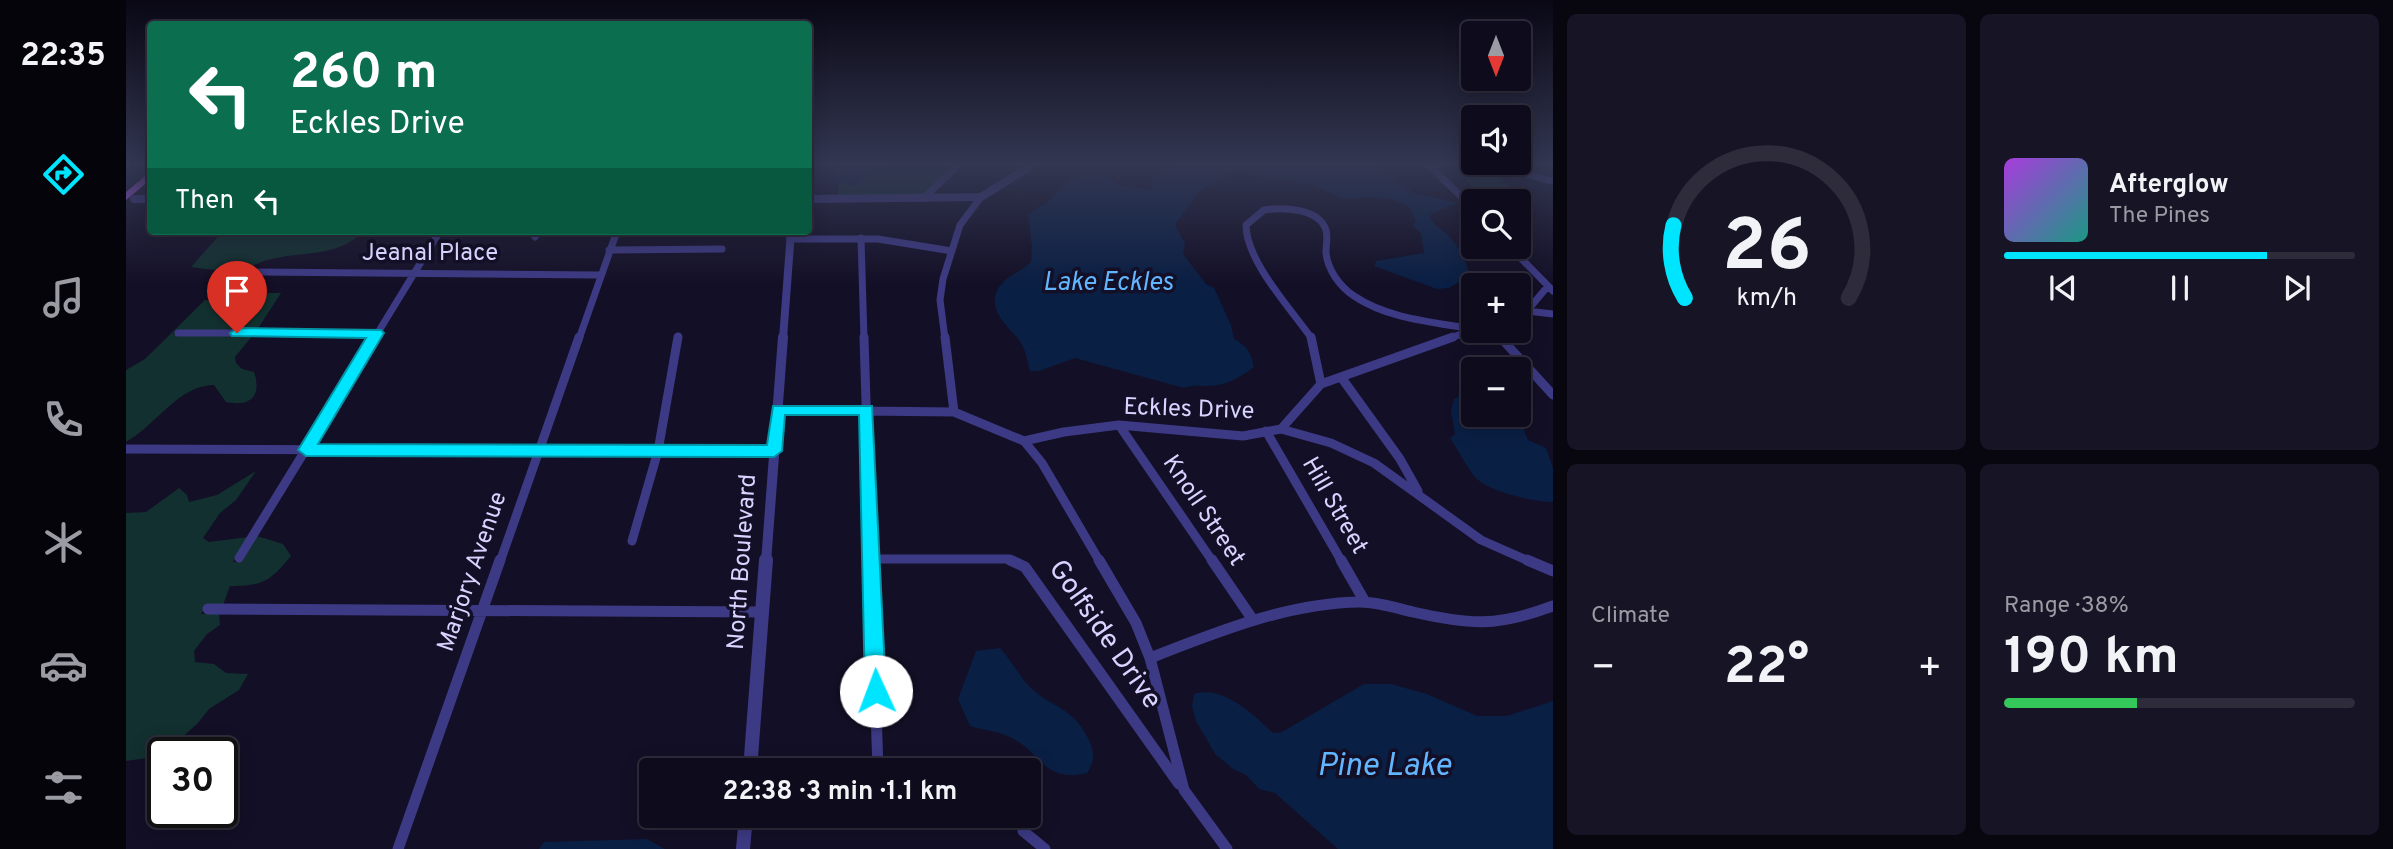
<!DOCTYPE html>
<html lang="en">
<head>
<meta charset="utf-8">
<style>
	:root { --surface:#0e0b1c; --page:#171425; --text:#f1f3f6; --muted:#9b9ba3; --line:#2e2b3b; --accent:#00e5ff }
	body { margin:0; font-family:Overpass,sans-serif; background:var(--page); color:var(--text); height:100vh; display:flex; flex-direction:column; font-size:26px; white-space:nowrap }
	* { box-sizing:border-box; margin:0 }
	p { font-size:23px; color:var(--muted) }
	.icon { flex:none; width:38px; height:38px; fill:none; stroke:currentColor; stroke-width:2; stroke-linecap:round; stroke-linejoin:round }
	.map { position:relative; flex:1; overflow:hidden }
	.details { display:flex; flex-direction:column; gap:14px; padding:14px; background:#08060f; width:840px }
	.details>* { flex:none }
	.hud { position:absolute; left:21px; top:21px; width:665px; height:214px; border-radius:7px; box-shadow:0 4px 18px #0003,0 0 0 2px var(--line); background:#0b6e4f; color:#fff; overflow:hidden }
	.needle { width:46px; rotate:180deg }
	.fabs { position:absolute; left:1335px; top:21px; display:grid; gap:14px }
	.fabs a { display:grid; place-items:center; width:70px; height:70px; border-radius:7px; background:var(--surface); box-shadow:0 4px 18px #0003,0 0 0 2px var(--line); font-size:35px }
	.speed { position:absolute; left:21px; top:737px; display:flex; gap:14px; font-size:35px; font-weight:700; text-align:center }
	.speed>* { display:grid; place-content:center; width:91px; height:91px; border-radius:50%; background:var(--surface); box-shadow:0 4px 18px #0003,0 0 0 2px var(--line); line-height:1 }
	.speed .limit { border:4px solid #111; border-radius:10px; background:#fff; color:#111 }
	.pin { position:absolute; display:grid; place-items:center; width:60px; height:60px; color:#fff; margin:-72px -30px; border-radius:50% 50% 50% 0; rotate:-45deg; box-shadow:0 0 7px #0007 }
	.pin .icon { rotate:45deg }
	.me { position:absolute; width:77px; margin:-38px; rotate:358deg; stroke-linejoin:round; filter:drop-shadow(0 0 5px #0008) }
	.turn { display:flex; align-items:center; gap:24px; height:147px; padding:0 28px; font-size:32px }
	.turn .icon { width:91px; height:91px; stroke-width:2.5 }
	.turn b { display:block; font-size:49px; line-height:60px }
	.then { display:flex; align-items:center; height:66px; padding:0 28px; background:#0003; gap:14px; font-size:26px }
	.big { font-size:52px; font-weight:700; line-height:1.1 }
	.details .widget { flex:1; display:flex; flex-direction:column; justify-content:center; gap:10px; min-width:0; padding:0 24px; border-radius:10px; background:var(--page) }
	.details .dial { align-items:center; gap:0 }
	.dial svg { height:182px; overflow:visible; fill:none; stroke:var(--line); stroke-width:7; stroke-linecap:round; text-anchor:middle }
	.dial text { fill:var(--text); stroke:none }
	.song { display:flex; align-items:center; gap:21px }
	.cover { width:84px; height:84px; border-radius:10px; background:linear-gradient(135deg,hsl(280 70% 55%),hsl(170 70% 35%)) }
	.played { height:7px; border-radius:4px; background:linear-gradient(90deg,var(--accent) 75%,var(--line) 75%) }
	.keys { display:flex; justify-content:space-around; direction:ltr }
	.heat { display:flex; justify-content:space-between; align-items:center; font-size:38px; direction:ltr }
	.charge { height:10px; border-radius:5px; background:linear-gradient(90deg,#34c759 38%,var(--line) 0) }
	.details .tiles { flex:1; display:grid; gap:14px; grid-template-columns:repeat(2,1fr) }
	.trip { position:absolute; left:513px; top:758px; width:402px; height:70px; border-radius:7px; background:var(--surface); box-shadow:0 4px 18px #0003,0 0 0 2px var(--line); font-weight:700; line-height:70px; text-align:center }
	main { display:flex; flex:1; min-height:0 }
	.tab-bar { display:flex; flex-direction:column; width:126px; justify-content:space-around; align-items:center; background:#06040b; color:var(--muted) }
	.tab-bar .icon { width:49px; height:49px }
	.tab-bar .on { color:var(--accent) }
	.tab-bar b { font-size:32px; color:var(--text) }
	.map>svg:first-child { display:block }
	.green { fill:#12302f }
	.water { fill:#0a1f44 }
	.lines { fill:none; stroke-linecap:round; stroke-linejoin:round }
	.minor-far2 { stroke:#3d3a85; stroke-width:7 }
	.minor-far1 { stroke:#3d3a85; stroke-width:9 }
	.minor { stroke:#3d3a85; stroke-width:11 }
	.tertiary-far2 { stroke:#3d3a85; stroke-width:8 }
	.tertiary-far1 { stroke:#3d3a85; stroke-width:10 }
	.tertiary { stroke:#3d3a85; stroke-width:14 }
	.primary { fill:#c25bff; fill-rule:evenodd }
	.route { fill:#00e5ff; stroke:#0095a6; stroke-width:2 }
	.labels { text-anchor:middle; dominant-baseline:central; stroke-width:7; stroke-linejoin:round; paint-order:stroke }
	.street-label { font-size:24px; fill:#d9d4ff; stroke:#130f26 }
	.water-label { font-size:26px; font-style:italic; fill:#62b6ff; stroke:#130f26 }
	.near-street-label { font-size:28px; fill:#d9d4ff; stroke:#130f26 }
	.near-water-label { font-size:32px; font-style:italic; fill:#62b6ff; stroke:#130f26 }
</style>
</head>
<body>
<main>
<nav class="tab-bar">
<b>22:35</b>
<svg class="icon on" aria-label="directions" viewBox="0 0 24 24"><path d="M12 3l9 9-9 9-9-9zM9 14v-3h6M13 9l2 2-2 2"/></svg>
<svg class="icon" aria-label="music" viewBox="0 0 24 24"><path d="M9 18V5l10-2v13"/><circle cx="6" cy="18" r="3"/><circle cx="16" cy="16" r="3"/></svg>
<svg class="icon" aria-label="phone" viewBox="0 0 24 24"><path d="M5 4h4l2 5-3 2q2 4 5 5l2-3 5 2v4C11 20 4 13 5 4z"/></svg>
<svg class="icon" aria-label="climate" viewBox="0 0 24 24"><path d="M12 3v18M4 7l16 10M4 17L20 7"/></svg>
<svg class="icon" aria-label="car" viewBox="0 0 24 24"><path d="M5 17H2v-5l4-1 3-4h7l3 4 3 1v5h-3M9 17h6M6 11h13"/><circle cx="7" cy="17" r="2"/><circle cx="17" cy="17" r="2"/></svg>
<svg class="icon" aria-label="filters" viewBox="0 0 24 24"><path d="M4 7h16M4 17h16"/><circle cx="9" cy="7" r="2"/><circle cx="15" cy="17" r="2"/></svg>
</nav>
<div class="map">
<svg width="1427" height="849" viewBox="0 0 1427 849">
	<rect width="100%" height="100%" fill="#130f26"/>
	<path class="green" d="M713,166H827L797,196H712Z
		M1355,169L1369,172L1382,185L1403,196C1377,200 1360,201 1340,181V174H1348Z
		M97,231H238C208,262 164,248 128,265L127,270L133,274V289L141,293H155L131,330H51L47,334L127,335L109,357L110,363L116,369L128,372C136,396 125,407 100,402L88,385C53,385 30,425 0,442V370L19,359L79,300L99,302L108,295L87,292L102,277L103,272L65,267Z
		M130,471L110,500L94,513L77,538L83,542L122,537L107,562H115L131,536L157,544L165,556C144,581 138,586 104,586L97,605H80L75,614H93L94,625L81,634L68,651L69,662L88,664L100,673L122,674L113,690L83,709L71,724L35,756L0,761V513L20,512L53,488L61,495L63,502L91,495Z"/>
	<path class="water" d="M715,166H758L741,174L731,186L711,182L706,172Z
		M1051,166H1244L1288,193L1331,203L1306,213L1304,216C1308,227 1316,229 1323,236C1332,245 1343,265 1343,276L1323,288L1311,289L1248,266L1250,261L1298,253L1295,233L1286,225L1290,222L1283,207L1268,200L1247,197L1217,199L1185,184L1127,175L1110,170L1098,174L1099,178L1073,191L1049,225L1059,244L1057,254L1080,284L1088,288L1105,325L1108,339C1121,346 1125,352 1128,367C1114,378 1099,386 1081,386C1072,386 1067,385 1058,388L949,358L913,371H904C901,360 900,350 893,340C883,327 862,312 871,291C877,277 895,272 905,262L906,247L902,214L921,203L943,179L976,174L995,186L1025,189L1027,177Z
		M1335,395H1347L1348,415H1393V405L1408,414L1395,423L1402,440L1420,448L1427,468V502C1409,502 1359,491 1348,476C1339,464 1332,450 1324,438L1329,434L1325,411L1328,399Z
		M874,648C886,661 893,676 904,687C925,708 945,705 962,738C968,751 970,760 961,773C917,783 917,754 886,738C875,732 857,730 844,726L832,699L850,651Z
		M1238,684H1265L1301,694L1351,716H1381L1427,701V849H1212L1149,793L1133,789L1120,775L1107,769L1089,754L1070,721L1066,706L1068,694C1097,685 1128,715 1147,733L1156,732Z
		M521,839L539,849H413L418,842Z"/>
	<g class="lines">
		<path class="minor-far2" d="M1304,166L1348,209
			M1388,166L1404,175L1427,181
			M798,198L831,166
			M409,237L412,231
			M735,238L738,339
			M664,239H752L826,251
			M1384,247L1427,291
			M483,250L596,249
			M133,272L474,275
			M1401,311L1427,314
			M1393,314L1401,311L1422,286
			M1369,331L1376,339
			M52,333H250
			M248,339L314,231
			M453,339L491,231
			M819,339L814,300L817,279L834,225L855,197
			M1186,339C1165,309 1120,261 1120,225L1138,210C1157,207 1193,208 1200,230C1202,237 1200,245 1200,252C1201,269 1214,287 1228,296C1262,319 1307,322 1347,329
			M1322,339L1346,330"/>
		<path class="minor-far1" d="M738,337L745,562
			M819,337L828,412L898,441L916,463L974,562
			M1374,337L1427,395
			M1215,377L1274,459L1292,491
			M1195,384L1327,337
			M652,410L828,412
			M993,425L1087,562
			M1155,429L1205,443L1248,463L1355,540L1405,562
			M1140,431L1216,562
			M898,441L938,432L993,425L1117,436L1155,429L1195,384L1185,337
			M0,449L648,451
			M506,541L532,451L552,337
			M113,558L249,337
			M746,559H882L887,562
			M374,562L453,337"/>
		<path class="minor" d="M745,560L752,770
			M884,560L899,567L1053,784
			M973,560L1010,623L1024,658L1058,790L1101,849
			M1086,560L1127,620
			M1215,560L1239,602
			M1401,560L1427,571
			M82,609L636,612
			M1024,658C1091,632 1161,603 1234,602C1252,602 1270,608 1287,612C1344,625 1371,627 1427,606
			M897,831L919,849
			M272,849L374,560"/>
		<path class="tertiary-far2" d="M8,199H24
			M682,199L855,197L905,166
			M657,339L665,231"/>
		<path class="tertiary-far1" d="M640,562L657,337"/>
		<path class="tertiary" d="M624,770L640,560
			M617,849L620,816"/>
		<path class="primary" d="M24,172V180L0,200V192Z"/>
	</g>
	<linearGradient id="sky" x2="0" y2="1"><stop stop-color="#0a0815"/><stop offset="0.58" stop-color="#333752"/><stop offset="1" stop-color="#333752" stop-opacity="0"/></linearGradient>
	<rect width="1427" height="284" fill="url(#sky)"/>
	<path class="route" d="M111,328L255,330L258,333L192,444L641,445L647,406H746L760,691L757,698L750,701L742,698L739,691L733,415H659L656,451L648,457L180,456L172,450L240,338L106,336L104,333Z"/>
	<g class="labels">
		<g class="street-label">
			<text x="304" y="254">Jeanal Place</text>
			<text transform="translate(1063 410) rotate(2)">Eckles Drive</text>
			<text transform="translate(1208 506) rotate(60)">Hill Street</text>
			<text transform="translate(1077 511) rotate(56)">Knoll Street</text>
			<text transform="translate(617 562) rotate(-86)">North Boulevard</text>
			<text transform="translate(347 572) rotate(-71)">Marjory Avenue</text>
		</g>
		<g class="water-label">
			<text x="982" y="283">Lake Eckles</text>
		</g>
		<g class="near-street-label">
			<text transform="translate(978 635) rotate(55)">Golfside Drive</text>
		</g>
		<g class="near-water-label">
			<text x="1258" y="767">Pine Lake</text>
		</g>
	</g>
</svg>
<div class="fabs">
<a><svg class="needle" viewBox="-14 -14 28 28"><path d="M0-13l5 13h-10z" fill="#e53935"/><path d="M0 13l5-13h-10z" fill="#9b9ba3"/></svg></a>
<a><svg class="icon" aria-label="sound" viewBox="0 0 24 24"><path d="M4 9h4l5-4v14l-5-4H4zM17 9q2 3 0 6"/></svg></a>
<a><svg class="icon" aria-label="search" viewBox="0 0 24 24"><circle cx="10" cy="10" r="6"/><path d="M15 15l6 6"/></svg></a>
<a>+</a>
<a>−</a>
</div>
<div class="speed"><div class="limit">30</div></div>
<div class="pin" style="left:111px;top:333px;background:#d93025"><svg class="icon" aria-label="arrive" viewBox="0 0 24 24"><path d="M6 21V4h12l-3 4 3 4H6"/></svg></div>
<svg class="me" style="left:750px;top:691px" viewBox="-20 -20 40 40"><circle r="19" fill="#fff"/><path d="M0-13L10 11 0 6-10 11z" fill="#00e5ff"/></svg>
<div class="trip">22:38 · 3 min · 1.1 km</div>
<div class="hud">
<div class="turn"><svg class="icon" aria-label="left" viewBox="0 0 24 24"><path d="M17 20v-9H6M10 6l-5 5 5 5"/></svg><div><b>260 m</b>Eckles Drive</div></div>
<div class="then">Then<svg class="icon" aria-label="left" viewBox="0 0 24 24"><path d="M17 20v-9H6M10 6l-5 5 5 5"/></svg></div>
</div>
</div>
<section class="details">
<div class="tiles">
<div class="widget dial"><svg viewBox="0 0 100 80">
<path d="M14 69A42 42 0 1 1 86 69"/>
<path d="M14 69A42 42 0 0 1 9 37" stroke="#00e5ff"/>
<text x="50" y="56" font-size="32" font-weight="700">26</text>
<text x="50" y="72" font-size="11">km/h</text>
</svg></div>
<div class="widget">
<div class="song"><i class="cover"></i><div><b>Afterglow</b><p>The Pines</p></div></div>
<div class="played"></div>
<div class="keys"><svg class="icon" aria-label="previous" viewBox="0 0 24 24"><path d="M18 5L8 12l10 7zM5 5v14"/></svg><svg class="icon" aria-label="pause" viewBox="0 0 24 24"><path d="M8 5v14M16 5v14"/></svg><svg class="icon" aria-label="next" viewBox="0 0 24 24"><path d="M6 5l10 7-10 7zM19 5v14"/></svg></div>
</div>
<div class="widget"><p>Climate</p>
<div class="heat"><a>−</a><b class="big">22°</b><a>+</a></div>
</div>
<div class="widget"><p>Range · 38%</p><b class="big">190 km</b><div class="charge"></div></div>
</div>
</section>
</main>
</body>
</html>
